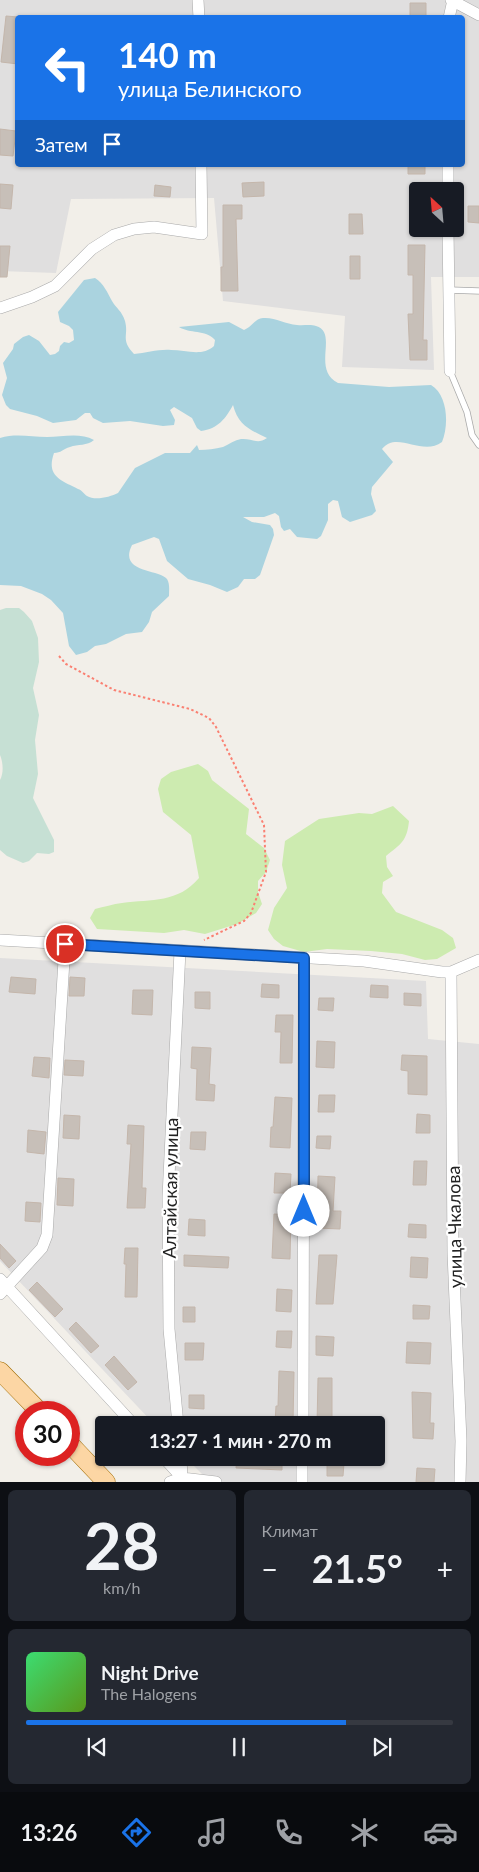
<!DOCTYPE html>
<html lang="ru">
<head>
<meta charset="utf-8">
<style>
	:root { --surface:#171b24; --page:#242831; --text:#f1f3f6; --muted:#9ea1a6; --line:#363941; --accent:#1a73e8 }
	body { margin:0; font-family:Lato,sans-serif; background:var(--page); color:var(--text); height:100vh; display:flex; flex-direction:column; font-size:19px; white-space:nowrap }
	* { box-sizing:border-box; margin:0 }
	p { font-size:16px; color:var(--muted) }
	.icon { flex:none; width:28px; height:28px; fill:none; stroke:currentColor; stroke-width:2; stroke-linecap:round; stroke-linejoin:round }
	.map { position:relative; height:1482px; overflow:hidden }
	.side { display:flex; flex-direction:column; gap:8px; padding:8px; background:#0d0f14; flex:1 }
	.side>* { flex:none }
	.banner { position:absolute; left:15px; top:15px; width:450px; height:152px; border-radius:5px; box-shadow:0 1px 4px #0004; background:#1a73e8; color:#fff; overflow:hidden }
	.needle { width:32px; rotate:334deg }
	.controls { position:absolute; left:409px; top:182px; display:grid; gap:10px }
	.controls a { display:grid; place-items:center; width:55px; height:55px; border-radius:5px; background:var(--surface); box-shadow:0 1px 4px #0004; font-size:25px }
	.speed { position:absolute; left:15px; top:1401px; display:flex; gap:10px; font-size:25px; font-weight:700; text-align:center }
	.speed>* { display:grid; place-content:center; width:65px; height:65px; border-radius:50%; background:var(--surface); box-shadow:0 1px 4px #0004; line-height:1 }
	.speed .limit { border:8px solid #d22; background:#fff; color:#111 }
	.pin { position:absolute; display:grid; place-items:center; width:42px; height:42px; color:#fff; margin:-21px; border:2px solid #fff; border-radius:50%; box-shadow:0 1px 5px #0007 }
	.me { position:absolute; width:55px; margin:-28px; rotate:0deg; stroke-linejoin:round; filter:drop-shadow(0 0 4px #0008) }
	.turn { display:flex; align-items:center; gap:18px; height:105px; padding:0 20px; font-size:22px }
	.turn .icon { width:65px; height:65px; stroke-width:2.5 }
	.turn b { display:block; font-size:35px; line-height:42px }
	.then { display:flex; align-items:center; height:48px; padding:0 20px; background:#0003; gap:10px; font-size:19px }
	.big { font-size:38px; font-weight:700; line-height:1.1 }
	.side .widget { flex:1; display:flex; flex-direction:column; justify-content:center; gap:8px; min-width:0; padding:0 18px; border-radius:8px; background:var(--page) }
	.side .dial { align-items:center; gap:0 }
	.dial b { font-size:65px; line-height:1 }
	.song { display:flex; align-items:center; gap:15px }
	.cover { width:60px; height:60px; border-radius:8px; background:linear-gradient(135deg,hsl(140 70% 55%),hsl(90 70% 35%)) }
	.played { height:5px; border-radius:2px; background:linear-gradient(90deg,var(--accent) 75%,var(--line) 75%) }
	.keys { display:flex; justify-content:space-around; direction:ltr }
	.heat { display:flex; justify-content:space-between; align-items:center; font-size:28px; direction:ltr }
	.side .tiles { flex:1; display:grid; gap:8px; grid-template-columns:1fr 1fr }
	.widget:last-child { grid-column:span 2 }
	.trip { position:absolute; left:95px; top:1416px; width:290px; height:50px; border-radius:5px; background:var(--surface); box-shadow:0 1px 4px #0004; font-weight:700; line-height:50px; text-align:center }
	.tab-bar { display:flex; height:80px; justify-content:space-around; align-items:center; background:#090b0e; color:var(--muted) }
	.tab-bar .icon { width:35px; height:35px }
	.tab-bar .selected { color:var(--accent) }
	.tab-bar b { font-size:22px; color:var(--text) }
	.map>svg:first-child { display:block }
	.residential { fill:#e0dfdf; fill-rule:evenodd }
	.grass { fill:#cdebb0 }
	.wetland { fill:#c6e0d4 }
	.water { fill:#aad3df }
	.building { fill:#c7bfb8; stroke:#c4b6ab }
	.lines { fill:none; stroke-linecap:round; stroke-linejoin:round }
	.lane-casing { stroke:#a9a9a9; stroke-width:7 }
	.street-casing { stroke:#a9a9a9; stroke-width:12 }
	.primary-casing { stroke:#a06b00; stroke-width:19 }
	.path { stroke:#fa8072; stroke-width:2; stroke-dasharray:2.5 2.5; stroke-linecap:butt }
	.lane { stroke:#fff; stroke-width:5.5 }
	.street { stroke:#fff; stroke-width:11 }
	.primary { stroke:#fcd6a4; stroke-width:18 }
	.route-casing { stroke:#114b97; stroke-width:12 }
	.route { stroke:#1a73e8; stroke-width:9 }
	.labels { text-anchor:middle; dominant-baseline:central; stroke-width:4.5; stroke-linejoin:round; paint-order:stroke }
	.street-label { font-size:18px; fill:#222; stroke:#fff }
</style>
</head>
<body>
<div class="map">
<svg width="479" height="1482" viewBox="0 0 479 1482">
	<rect width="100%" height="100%" fill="#f2efe9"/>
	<path class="residential" d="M0,0H479V277H431L434,370L342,367L345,316L223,301L214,198L71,199L56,273L0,271ZM18,18H462V165H18ZM418,191H455V229H418Z
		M0,958L426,981L428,1039L479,1044V1482H210L186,1458H376V1425H155L0,1261Z"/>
	<path class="grass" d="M198,764L208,771L212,780L249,809L246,834L264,848L270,860L266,872L258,881V892L262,904L256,913L237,924L205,934L184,930L164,933L97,929L90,918L95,909C104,907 113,904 122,903C152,899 178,903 199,878L191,835L163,812L158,789L161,779L171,772Z
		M393,806L409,821C407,841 401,844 386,856L387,867L393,876L383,882L382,893L396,912L442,930L453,938L456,948L437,959L425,960L402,954L371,951L327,949L304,952L283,946L274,939L268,930L274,908L287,888L282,865L285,841L319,819L359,813L372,814Z"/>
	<path class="wetland" d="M6,608H19L24,612L32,621L38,638L39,662L33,688L39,715L35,740L38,774L33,798L54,840V852L49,854L37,853L29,861L23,863L7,856L0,850V780C4,773 3,762 0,755V610Z"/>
	<path class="water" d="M95,278C104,284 107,292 112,301C116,308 122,311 125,321C129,336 120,339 134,354C146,353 159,349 171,350C186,350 202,357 214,346L215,340C205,329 190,334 179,327L229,322L244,330C252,327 254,319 263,318C275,317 285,324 297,325C303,326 310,324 316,326C339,333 311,369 338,383L389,387L431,385C448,395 449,425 442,442C422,457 397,430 382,449L393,462L372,487L371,494L376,511L372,515L350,522L342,517L338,501L333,500L328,504V520L321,536L317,539L297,537L290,529L284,531L281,527L279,516L275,513L264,517H243L252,522L270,525L273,529L274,535L260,575L255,579H244L238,587L227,592L210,585L188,579L167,561L159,539L154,537L132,545C118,573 159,569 167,579C170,584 169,590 169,596L152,612L149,622L142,632L126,634L106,644L95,646L87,652L76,655L69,646L63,613L51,600L42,594L21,586L0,585V438C16,433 31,437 47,437C62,437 80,432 94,440C87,446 78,444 70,447C63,449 61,453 54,453C46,476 60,480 78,489C82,490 84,494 87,496C95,501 110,497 118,493L135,468L165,453H190L197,445L199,450C207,450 215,449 223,447C229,444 235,440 241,439C252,438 257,445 267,438C250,430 238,425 233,405C226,418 218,429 201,431L197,428L192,418L174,407L170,410L175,420L174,425L163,426L130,421L103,423L93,418L90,413H85L76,420L53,423L37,416L10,409L6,405L2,395L7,378L3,363L13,349L14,344L23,337L29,335L39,341L50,355L55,354L59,351L60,346L64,342L69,343L74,340L73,330L69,326L60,322L58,312L84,280Z"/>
	<path class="building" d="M410,3H426V18H410Z
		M6,16L18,17V64L1,62Z
		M0,129L16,131L13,156L0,155Z
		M408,165H425V174H408Z
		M264,182V196L243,197L242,183Z
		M0,184L13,185L11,209L0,208Z
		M155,185L171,187L170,197L154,196Z
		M223,205H242V219H236L238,291H221V267H223Z
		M468,206H479V223L468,222Z
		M349,214H362L363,234H349Z
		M408,245H425L423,340H427V360H410L408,314H413V275H408Z
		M0,246H10L7,277H0Z
		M350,256H360V279H350Z
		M11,977L36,979L35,994L9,992Z
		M70,977L85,978L84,996H69Z
		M262,984L279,985V998L261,997Z
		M371,985L388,986V998L370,997Z
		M133,990H153L152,1015L132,1014Z
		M195,992H210V1009L195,1008Z
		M404,993L421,994V1006L404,1005Z
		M319,998H334L333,1011L318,1010Z
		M276,1015H293L292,1063H280L281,1032H275Z
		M317,1041L335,1042L334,1068L316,1067Z
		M192,1047L211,1048L209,1084L215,1085L214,1101L196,1100L197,1069L191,1068Z
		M402,1055L427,1056V1095L408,1094V1071L401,1070Z
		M34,1057L50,1058L49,1078L32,1076Z
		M65,1060L84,1061L83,1076L64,1075Z
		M319,1095H335L334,1112H318Z
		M275,1097L292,1098L290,1148L270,1147L271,1127H273Z
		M417,1114L430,1115V1133H416Z
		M64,1115L80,1116L79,1139L63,1138Z
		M128,1125L144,1126L142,1188H146L145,1208H127L131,1144H127Z
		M28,1130L46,1132L44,1154L27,1152Z
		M191,1132H206L205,1150L190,1149Z
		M317,1136H331L330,1149L316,1148Z
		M414,1161H427L426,1185H413Z
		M275,1173L291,1174L290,1193H274Z
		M318,1176L335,1177L333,1211H341L340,1229L317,1228Z
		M58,1178L74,1179L73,1206L57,1205Z
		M26,1202L41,1203L40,1222L25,1221Z
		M274,1214L291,1215L290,1259L272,1258Z
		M189,1219L205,1220V1236L188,1235Z
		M409,1224L426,1225V1238L408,1237Z
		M0,1244L16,1261L9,1268L0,1258Z
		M125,1248H138L137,1297H125L126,1264H124Z
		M184,1255L229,1257L228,1268L184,1266Z
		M319,1255H337L333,1304H316Z
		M411,1257L428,1258L427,1278L410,1277Z
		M37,1282L63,1309L55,1317L29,1290Z
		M277,1289L292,1290L291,1312L276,1311Z
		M413,1305L430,1306L429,1319H413Z
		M183,1307H195V1322H183Z
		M76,1322L99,1346L91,1353L69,1329Z
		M277,1331H292L291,1348L276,1347Z
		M316,1336L334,1337L333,1356L316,1355Z
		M407,1342L431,1343L430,1364L406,1363Z
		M185,1343H204L203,1360H185Z
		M114,1356L137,1382L128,1390L105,1365Z
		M279,1371L294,1372L293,1423L275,1422L276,1406H278Z
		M318,1378H332V1425H317Z
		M412,1392L431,1393L430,1423H434L433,1439L413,1438Z
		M189,1395H204V1409L189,1408Z
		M237,1458H282V1470L236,1468Z
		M327,1462L344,1463L343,1476H327Z
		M417,1468L435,1469L434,1482H416Z"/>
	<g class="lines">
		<g class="lane-casing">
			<path id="lane" d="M449,290L479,291
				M450,371L467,412L472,435L479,445"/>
		</g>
		<g class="street-casing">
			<path id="street" d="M198,0L199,18
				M451,0L479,15
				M449,18L453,0
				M448,165V191
				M448,229L450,371
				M0,308L32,297L55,286L92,249L114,235L134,229L154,227L202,234L201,165
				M0,940L364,961L442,972H451L479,960
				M451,972L453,1253L461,1441L460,1482
				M0,1279L134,1425
				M0,1294L42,1248L47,1235L65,944
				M178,1425L169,1329L168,1197L180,951
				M303,1425L304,958
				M164,1458L186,1482
				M181,1458L182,1478
				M170,1482L182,1478L216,1482
				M302,1482V1458"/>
		</g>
		<g class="primary-casing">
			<path id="primary" d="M0,1371L40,1412
				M69,1443L106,1482"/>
		</g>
		<path class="path" d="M59,656L66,664L114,690L190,709L209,718L216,727L264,825L266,872L251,913L244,921L204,940"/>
		<use href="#lane" class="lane"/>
		<use href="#street" class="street"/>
		<use href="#primary" class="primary"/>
	</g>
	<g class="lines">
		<g class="route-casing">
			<path id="route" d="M65,944L304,958V1211"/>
		</g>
		<use href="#route" class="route"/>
	</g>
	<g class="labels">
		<g class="street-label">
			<text transform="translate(170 1188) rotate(-89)">Алтайская улица</text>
			<text transform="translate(454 1227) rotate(-91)">улица Чкалова</text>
		</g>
	</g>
</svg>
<div class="controls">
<a><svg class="needle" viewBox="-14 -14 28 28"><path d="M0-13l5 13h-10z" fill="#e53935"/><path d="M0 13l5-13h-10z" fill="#9ea1a6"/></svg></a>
</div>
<div class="speed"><div class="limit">30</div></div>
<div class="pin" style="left:65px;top:944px;background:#d93025"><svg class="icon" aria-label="arrive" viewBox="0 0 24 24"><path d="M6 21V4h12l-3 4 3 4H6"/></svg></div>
<svg class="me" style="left:304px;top:1211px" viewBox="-20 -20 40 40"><circle r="19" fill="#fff"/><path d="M0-13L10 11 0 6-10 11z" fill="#1a73e8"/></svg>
<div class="trip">13:27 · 1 мин · 270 m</div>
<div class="banner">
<div class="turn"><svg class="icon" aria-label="left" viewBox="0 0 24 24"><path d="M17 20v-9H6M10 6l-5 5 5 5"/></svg><div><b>140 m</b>улица Белинского</div></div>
<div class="then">Затем<svg class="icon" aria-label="arrive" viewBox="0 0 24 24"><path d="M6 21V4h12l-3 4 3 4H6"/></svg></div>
</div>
</div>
<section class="side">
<div class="tiles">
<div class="widget dial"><b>28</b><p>km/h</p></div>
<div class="widget"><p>Климат</p>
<div class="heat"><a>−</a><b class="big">21.5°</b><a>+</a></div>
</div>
<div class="widget">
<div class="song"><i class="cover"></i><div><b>Night Drive</b><p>The Halogens</p></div></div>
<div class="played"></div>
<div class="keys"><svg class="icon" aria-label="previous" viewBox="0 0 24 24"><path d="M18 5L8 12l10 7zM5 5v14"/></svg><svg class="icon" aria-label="pause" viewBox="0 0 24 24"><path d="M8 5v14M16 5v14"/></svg><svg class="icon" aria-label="next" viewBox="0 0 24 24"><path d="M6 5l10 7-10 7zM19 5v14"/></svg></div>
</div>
</div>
</section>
<nav class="tab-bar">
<b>13:26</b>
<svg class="icon selected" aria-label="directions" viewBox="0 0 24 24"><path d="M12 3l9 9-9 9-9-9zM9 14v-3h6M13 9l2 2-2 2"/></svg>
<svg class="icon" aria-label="music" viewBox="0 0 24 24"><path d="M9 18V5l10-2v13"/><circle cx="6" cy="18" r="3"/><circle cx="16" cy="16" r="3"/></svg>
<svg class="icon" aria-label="phone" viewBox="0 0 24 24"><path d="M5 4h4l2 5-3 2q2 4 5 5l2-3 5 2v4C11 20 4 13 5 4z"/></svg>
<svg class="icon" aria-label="climate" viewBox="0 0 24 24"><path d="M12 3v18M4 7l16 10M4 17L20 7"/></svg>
<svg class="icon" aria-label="car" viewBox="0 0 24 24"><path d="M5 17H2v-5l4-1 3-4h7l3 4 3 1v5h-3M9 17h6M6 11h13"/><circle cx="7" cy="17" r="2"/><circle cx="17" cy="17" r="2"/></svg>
</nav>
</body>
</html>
